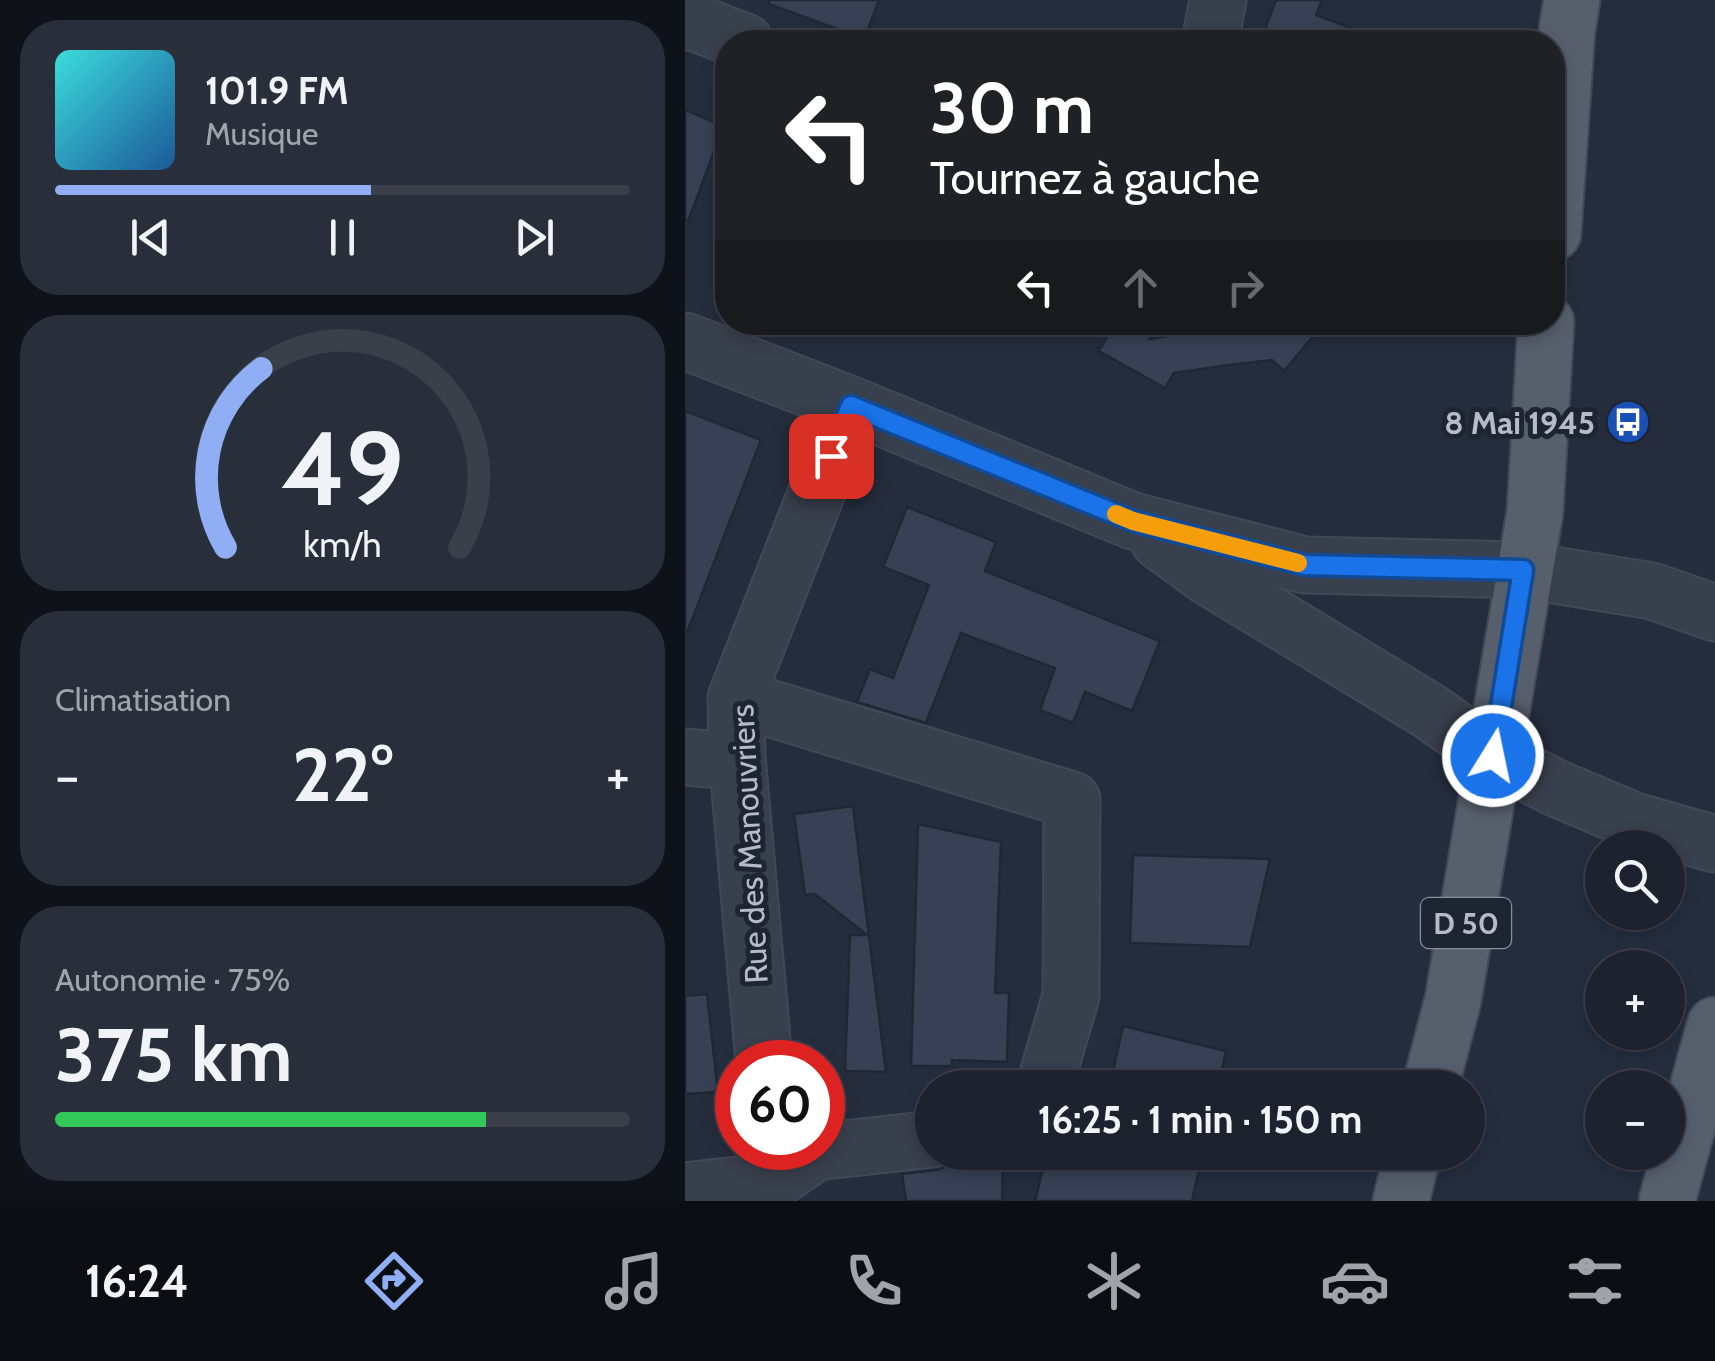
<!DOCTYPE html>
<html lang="fr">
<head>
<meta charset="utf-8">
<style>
	:root { --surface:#1c222e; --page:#292f3a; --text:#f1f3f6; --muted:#a0a4aa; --line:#3a3f4a; --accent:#8faef3 }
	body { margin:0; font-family:Cabin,sans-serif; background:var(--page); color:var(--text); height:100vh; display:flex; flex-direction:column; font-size:38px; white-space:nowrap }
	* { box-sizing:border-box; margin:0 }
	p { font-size:32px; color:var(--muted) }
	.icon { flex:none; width:55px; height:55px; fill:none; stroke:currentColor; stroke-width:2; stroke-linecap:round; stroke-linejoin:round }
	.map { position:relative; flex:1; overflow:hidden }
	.panel { display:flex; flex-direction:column; gap:20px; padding:20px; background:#0f1319; width:685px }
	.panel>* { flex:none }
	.hud { position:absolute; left:30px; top:30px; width:850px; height:305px; border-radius:40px; box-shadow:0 5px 15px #0003,0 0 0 2px var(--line); background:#202124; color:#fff; overflow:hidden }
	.buttons { position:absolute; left:900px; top:830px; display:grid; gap:20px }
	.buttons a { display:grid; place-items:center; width:100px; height:100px; border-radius:50%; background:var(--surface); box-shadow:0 5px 15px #0003,0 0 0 2px var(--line); font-size:50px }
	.speed { position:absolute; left:30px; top:1040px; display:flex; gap:20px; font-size:50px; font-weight:700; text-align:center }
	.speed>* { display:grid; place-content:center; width:130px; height:130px; border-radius:50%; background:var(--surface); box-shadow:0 5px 15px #0003,0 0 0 2px var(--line); line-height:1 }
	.speed .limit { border:15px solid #d22; background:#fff; color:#111 }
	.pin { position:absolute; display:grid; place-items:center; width:85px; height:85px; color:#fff; margin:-42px; border-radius:20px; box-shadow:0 5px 15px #0006 }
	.me { position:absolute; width:110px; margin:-55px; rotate:10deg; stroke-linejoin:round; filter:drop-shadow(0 0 8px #0008) }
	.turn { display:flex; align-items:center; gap:35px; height:210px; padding:0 50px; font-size:45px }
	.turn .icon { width:130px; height:130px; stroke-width:2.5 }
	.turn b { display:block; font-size:70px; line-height:85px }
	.lanes { display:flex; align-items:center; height:95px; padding:0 50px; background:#0003; justify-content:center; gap:50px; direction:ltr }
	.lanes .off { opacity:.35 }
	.big { font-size:75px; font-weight:800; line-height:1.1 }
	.panel .tile { flex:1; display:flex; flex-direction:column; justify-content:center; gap:15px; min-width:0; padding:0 35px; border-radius:40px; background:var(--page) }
	.panel .dial { align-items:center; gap:0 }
	.dial svg { height:260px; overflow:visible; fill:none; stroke:var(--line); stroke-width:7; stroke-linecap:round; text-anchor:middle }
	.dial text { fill:var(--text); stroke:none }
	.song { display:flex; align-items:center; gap:30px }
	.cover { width:120px; height:120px; border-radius:15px; background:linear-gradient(135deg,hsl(180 70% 55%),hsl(210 70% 35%)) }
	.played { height:10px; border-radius:5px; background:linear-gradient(90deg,var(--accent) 55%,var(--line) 55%) }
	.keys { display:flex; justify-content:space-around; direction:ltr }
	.heat { display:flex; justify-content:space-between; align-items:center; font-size:55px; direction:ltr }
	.charge { height:15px; border-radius:8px; background:linear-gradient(90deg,#34c759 75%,var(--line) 0) }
	.trip { position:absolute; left:230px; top:1070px; width:570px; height:100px; border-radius:50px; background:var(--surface); box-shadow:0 5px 15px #0003,0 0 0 2px var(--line); font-weight:800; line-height:100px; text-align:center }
	.menu { display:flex; height:160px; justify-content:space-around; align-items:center; background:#0b0e12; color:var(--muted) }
	.menu .icon { width:70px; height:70px }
	.menu .active { color:var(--accent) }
	.menu b { font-size:45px; color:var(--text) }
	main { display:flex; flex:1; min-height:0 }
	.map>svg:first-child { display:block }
	.building { fill:#374153; stroke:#202734; stroke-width:2.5 }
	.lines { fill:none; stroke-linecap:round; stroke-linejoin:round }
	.minor-casing { stroke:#424956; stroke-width:59 }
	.major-casing { stroke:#424956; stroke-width:59 }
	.minor { stroke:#39404d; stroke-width:55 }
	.major { stroke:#575f6d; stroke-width:55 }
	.route-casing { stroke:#114b97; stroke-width:25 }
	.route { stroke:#1a73e8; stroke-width:18 }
	.slow { stroke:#f59e0b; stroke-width:18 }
	.labels { text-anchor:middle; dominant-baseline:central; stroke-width:10; stroke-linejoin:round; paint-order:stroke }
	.shield { fill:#1e2532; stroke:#888e9b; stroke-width:2.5 }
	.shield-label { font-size:30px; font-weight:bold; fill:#b5bbc8 }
	.poi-label { font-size:32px; font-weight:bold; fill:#b5bbc8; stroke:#1e2532; text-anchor:end }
	.street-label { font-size:32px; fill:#b5bbc8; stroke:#1e2532 }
</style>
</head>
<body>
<main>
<section class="panel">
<div class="tile">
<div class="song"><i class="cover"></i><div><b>101.9 FM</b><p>Musique</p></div></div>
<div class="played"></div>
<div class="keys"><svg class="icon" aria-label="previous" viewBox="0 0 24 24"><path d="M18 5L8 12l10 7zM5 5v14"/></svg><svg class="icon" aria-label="pause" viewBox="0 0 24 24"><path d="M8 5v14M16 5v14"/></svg><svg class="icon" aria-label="next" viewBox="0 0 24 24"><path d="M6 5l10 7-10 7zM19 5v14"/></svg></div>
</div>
<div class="tile dial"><svg viewBox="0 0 100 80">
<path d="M14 69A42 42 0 1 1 86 69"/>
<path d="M14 69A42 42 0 0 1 25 14" stroke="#8faef3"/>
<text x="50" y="56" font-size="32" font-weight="700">49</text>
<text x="50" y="72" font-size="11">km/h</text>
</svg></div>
<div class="tile"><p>Climatisation</p>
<div class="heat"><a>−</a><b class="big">22°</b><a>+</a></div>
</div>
<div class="tile"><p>Autonomie · 75%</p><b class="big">375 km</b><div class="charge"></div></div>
</section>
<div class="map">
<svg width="1030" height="1201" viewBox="0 0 1030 1201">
	<rect width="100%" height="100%" fill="#252d3d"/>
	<path class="building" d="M84,0H194L179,39L84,4Z
		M591,0H637L631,15L695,39L694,42H575Z
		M0,110L39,126L3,221L0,220Z
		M430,322H475L465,339L559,322H640L599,371L587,360L537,366L489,373L480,388L414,351L412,348H416Z
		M0,411L76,440L3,630H0Z
		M222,507L311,542L300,571L475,641L447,711L400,692L388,723L355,710L370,668L276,633L241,723L172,702L185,669L208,678L244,585L198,567Z
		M168,806L184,936L201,1072L160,1071L165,935H182L130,894L120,895L109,814Z
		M233,824L316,842L310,993H324L322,1062L267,1060V1066H226Z
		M448,855L585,859L565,947L445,943Z
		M22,994L33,1092L0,1094V996Z
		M438,1026L541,1051L533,1088H424Z
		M318,1152L317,1201H221L217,1174L252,1170L266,1165L271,1158Z
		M362,1152H518L507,1201H350Z"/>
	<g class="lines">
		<g class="minor-casing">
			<path id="minor" d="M0,19L60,42
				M525,42L533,0
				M0,341L166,405L448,521L620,565L839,570L967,591L1030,613
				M474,541L522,576L744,711L808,756L871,788L949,821L1030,844
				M51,698L387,800L386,996L359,1088
				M0,757L23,759L52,756
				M79,1062L52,756L51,698L166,405
				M0,1191L89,1181L131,1152L248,1139"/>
		</g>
		<g class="major-casing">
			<path id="major" d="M868,233L882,30L887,0
				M745,1088L768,1000L850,512L861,322
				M716,1201L728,1152
				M982,1201L1030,1025"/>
		</g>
		<use href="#minor" class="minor"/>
		<use href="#major" class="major"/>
	</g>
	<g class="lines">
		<g class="route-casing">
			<path id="route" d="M146,456L166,406L448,521L620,565L838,570L808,756"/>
		</g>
		<use href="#route" class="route"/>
		<path class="slow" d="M431,514L448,521L613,563"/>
	</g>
	<defs>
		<g id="bus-disc" transform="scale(2.25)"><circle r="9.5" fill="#1a4fb4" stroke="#1e2532"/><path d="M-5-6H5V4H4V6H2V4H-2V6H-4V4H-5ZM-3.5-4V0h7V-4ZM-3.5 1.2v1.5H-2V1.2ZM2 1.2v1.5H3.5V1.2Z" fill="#fff"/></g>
	</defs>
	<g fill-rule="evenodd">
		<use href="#bus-disc" x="943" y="422"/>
	</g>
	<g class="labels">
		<rect class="shield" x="736" y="898" width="90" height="50" rx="8"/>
		<g class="shield-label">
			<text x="781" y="923">D 50</text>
		</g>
		<g class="poi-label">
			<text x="910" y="422">8 Mai 1945</text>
		</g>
		<g class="street-label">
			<text transform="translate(64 844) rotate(-93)">Rue des Manouvriers</text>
		</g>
	</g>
</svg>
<div class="buttons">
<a><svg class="icon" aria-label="search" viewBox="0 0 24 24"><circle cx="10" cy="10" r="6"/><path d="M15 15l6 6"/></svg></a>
<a>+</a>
<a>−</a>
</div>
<div class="speed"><div class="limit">60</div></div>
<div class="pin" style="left:146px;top:456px;background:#d93025"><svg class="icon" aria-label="arrive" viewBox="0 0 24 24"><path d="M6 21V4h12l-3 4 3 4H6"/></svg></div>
<svg class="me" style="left:808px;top:756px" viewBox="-20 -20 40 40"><circle r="17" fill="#1a73e8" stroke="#fff" stroke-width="3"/><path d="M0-11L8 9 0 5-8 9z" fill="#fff"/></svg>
<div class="trip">16:25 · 1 min · 150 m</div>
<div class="hud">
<div class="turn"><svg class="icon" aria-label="left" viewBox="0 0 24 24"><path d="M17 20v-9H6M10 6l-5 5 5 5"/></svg><div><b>30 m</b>Tournez à gauche</div></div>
<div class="lanes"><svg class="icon" aria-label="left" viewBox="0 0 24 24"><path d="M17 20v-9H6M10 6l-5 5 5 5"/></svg><svg class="icon off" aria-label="ahead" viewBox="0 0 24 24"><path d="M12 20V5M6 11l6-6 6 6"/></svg><svg class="icon off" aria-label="right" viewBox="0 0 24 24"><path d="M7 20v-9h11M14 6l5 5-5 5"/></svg></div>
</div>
</div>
</main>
<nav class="menu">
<b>16:24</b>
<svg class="icon active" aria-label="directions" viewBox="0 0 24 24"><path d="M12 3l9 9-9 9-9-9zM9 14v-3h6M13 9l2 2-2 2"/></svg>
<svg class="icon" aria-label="music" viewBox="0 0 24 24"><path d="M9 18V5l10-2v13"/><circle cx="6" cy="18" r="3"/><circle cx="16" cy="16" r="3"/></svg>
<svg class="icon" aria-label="phone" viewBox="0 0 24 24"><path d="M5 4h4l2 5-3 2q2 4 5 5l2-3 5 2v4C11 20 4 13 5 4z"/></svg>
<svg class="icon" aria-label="climate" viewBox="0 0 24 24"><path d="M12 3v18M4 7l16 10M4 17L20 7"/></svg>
<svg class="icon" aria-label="car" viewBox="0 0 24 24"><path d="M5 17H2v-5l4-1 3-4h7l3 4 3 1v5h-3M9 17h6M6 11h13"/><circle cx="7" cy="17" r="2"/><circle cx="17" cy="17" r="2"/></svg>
<svg class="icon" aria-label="filters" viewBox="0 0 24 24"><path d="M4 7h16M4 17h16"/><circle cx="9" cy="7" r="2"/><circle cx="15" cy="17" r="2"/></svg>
</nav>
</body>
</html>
